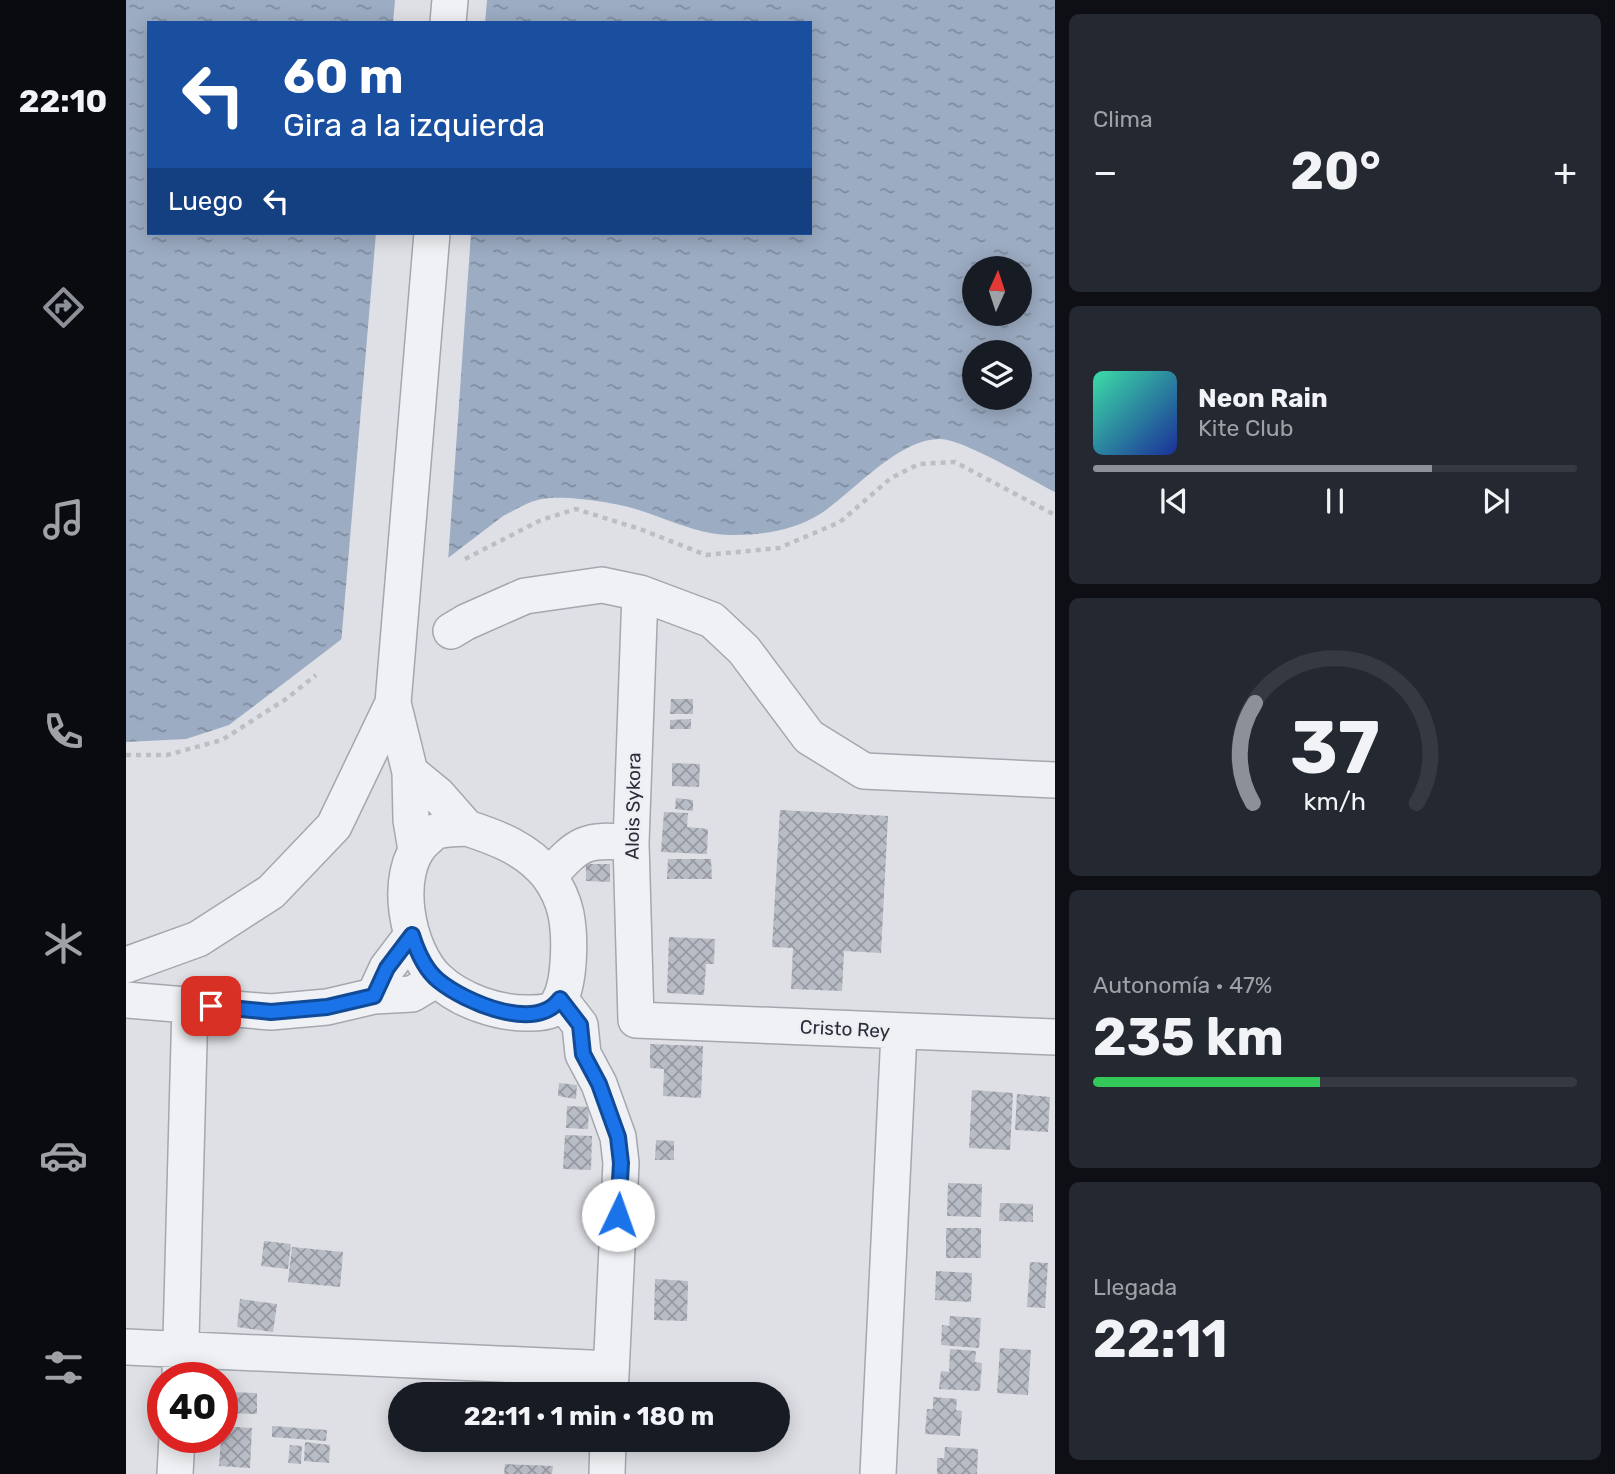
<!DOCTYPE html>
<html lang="es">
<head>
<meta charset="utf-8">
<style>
	:root { --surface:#171b24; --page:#242831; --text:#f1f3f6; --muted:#9ea1a6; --line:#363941; --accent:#8c9099 }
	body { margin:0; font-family:Rubik,sans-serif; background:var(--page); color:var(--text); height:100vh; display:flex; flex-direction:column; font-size:26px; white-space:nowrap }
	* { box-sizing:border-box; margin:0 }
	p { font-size:23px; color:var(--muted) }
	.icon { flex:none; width:38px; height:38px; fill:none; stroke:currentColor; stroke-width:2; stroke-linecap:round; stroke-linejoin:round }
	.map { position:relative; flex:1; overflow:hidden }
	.panel { display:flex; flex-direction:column; gap:14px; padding:14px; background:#0d0f14; width:560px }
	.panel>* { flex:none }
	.banner { position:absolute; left:21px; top:21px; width:665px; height:214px; border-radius:0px; box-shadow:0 4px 18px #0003; background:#1a4fa0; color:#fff; overflow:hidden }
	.needle { width:46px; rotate:3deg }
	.fabs { position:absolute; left:836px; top:256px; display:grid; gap:14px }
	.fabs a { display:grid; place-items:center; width:70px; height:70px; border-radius:50%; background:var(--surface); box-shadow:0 4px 18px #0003; font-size:35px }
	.speed { position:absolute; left:21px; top:1362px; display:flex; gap:14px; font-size:35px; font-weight:700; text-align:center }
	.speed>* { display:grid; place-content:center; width:91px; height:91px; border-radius:50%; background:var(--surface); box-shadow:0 4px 18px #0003; line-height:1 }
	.speed .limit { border:10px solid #d22; background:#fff; color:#111 }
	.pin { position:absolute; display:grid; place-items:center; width:60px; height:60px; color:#fff; margin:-30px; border-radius:14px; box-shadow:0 4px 10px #0006 }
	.me { position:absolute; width:77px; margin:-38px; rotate:3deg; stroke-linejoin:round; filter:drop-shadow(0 0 5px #0008) }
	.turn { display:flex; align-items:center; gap:24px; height:147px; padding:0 21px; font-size:32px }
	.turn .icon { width:91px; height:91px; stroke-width:2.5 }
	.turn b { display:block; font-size:49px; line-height:60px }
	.then { display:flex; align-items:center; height:66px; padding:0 21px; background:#0003; gap:14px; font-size:26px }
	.big { font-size:52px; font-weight:700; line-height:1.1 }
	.panel .widget { flex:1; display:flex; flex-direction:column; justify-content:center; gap:10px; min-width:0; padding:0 24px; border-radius:10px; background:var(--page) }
	.panel .dial { align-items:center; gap:0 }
	.dial svg { height:182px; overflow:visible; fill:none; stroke:var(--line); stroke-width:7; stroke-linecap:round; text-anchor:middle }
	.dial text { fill:var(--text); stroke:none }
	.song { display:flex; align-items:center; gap:21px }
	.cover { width:84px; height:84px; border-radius:10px; background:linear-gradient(135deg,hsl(160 70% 55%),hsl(230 70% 35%)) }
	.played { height:7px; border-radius:4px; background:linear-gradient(90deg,var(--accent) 70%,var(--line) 70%) }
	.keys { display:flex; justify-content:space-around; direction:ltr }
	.heat { display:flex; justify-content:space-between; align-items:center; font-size:38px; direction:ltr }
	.charge { height:10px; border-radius:5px; background:linear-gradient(90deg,#34c759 47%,var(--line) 0) }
	.trip { position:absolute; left:262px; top:1382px; width:402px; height:70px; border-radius:35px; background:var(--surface); box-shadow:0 4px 18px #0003; font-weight:700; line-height:70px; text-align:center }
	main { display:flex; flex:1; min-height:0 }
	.tabs { display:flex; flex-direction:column; width:126px; justify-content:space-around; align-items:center; background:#090b0e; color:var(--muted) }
	.tabs .icon { width:49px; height:49px }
	.tabs .current { color:var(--accent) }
	.tabs b { font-size:32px; color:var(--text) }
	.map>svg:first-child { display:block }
	.water { fill:url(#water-ripples); fill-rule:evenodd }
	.pier { fill:#dee0e5 }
	.building { fill:url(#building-cross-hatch) }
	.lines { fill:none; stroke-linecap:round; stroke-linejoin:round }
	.minor-casing { stroke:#a4a7ae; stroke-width:38 }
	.path { stroke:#bcbec4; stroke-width:4.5; stroke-dasharray:5 5; stroke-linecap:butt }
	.minor { stroke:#f0f1f4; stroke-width:35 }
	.route-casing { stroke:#114b97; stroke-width:18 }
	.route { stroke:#1a73e8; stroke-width:12 }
	.labels { text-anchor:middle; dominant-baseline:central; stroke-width:5; stroke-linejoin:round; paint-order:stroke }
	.street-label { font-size:19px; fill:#292e3a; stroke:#edeff3 }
</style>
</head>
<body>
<main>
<nav class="tabs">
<b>22:10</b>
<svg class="icon current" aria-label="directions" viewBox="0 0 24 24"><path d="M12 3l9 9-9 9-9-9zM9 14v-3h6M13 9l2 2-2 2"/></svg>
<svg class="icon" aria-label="music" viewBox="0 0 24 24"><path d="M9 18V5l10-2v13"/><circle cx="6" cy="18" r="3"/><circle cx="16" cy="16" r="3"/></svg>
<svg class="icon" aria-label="phone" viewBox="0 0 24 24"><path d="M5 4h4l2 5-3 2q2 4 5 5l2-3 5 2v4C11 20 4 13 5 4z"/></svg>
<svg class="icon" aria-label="climate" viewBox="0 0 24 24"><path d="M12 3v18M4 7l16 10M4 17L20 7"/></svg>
<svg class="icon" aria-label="car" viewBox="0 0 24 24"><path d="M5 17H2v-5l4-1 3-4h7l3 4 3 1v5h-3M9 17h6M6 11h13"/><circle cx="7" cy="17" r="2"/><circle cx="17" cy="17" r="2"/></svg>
<svg class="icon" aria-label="filters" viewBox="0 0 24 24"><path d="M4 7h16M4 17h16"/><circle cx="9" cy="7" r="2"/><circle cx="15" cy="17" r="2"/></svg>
</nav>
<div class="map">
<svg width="929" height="1474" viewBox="0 0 929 1474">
	<defs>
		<pattern id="water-ripples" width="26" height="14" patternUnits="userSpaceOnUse" patternTransform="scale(1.75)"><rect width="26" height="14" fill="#9cacc2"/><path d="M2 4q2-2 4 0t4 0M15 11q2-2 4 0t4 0" fill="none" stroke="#7f8c9f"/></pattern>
		<pattern id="building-cross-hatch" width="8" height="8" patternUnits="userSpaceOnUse" patternTransform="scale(1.75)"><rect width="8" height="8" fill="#b8bcc5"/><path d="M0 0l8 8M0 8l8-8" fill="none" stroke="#9699a1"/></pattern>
	</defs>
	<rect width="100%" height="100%" fill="#dee0e5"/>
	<path class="water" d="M0,0H929V492C905,480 837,439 814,439C771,439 728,492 694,514C669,530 637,535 608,535C572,536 539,517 506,508C483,502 439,495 416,499C403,501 389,510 377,516L103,725L60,739L0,742ZM23,23H684V233H23ZM849,268H894V313H849ZM849,352H894V397H849Z"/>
	<path class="pier" d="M269,0H361L359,23H267Z
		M250,233H345L322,562L215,644Z"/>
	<path class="building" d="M545,699H567V714H544Z
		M565,719V729H544V720Z
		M546,763L574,764L573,787L546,786Z
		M550,798L567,800V811L549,809Z
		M654,810L762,816L755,953L718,951L716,991L665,989L667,948L646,947Z
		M538,812L562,813L561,827L582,829L581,854L535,852Z
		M542,859H585L586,879H541Z
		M460,864H484V882L460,881Z
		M543,937L589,939L588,964H580L578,995L541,993Z
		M524,1044L577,1046L575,1098L537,1096L538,1069L524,1068Z
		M433,1083L451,1085L450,1099L432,1096Z
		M846,1090L887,1093L884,1150L843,1148Z
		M891,1094L924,1097L922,1132L889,1130Z
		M441,1106L463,1107L462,1129L440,1128Z
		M439,1135L466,1136L465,1170L437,1169Z
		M530,1140L548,1141V1160H529Z
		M822,1183L856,1184L855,1217L821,1216Z
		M874,1203L907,1204V1222L873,1221Z
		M820,1228H855V1258H820Z
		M138,1241L165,1244L162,1269L135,1266Z
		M166,1247L217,1252L214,1287L162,1282Z
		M904,1262L922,1263L919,1308L901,1307Z
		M810,1271L846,1273L845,1302L809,1300Z
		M529,1279L562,1281L561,1321L528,1320Z
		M114,1299L151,1304L147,1332L111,1327Z
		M824,1316L855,1318L853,1348L815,1345L816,1325L823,1326Z
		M874,1348L905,1350L902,1395L871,1393Z
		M824,1349L850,1351L849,1362L856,1363L854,1391L813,1389L815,1371L823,1372Z
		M101,1392L131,1393V1414L100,1413Z
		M807,1397L831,1399L830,1410L836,1411L834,1436L799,1434L801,1409H807Z
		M96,1426L126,1428L124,1468L93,1466Z
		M146,1426L201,1430L200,1441L146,1437Z
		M415,1440H448V1446L415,1444Z
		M179,1442L204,1445L203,1463L178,1461Z
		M164,1445L176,1446L175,1464L162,1463Z
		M819,1447L852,1449L851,1474H811V1458H818Z
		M379,1464L427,1466L426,1474H378Z"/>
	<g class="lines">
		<g class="minor-casing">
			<path id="minor" d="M322,23L324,0
				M514,593L505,843L510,1020L929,1037
				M325,631L340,622L399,596L476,585L514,593L586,620L618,650L683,737L738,771L929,780
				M284,772L312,795L341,828
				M341,828C372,838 401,849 422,875C431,887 437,900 440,914C444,935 446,998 425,1010C418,1013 411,1013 404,1013C373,1014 334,1001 311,979C281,951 266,874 297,842C301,839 305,834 309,832C318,828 331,829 341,828Z
				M290,850L285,820L284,772L267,703L306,233
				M423,876C453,843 459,838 505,843
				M0,965L72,939L145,892L208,826L267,703
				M248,996L261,968L286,935
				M434,999L454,1025L457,1054L473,1084L492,1137L495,1163L484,1395
				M0,1000L145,1012L201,1007L248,996L286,994L311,979
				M0,1347L485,1369
				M54,1377L64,1005
				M49,1474L51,1437
				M481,1474L482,1440
				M752,1474L773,1032"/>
		</g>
		<path class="path" d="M339,559L415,520L450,509L514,529L580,555L653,548L714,522L765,478L793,464L829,462L929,515
			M0,755H41L96,740L160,699L190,675"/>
		<use href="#minor" class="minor"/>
	</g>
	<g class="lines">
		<g class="route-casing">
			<path id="route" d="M85,1006L145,1012L201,1007L248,996L261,968L286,935C291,951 299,970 313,981C339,1002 410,1033 434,999L454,1025L457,1054L473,1084L492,1137L495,1163L492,1215"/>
		</g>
		<use href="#route" class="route"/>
	</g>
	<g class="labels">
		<g class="street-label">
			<text transform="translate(507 806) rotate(-89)">Alois Sykora</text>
			<text transform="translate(719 1029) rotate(3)">Cristo Rey</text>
		</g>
	</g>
</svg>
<div class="fabs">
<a><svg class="needle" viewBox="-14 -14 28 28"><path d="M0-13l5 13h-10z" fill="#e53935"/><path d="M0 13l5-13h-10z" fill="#9ea1a6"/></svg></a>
<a><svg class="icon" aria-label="layers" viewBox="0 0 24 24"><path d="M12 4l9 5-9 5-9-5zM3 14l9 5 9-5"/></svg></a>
</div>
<div class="speed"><div class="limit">40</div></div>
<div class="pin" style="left:85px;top:1006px;background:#d93025"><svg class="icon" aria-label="arrive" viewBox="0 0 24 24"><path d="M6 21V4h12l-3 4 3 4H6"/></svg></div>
<svg class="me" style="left:492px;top:1215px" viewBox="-20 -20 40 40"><circle r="19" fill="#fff"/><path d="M0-13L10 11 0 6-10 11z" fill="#1a73e8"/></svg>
<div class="trip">22:11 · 1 min · 180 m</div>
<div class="banner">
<div class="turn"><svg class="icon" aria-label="left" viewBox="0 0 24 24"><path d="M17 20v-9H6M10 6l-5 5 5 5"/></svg><div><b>60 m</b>Gira a la izquierda</div></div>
<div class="then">Luego<svg class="icon" aria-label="left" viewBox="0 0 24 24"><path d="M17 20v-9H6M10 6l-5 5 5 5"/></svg></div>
</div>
</div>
<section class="panel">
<div class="widget"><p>Clima</p>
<div class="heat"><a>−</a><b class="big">20°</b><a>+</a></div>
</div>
<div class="widget">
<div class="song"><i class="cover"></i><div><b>Neon Rain</b><p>Kite Club</p></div></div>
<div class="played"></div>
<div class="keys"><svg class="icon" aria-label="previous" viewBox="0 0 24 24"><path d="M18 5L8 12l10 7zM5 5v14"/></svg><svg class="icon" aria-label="pause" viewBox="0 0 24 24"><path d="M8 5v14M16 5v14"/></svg><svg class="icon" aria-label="next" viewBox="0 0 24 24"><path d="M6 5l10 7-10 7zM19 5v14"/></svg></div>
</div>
<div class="widget dial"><svg viewBox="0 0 100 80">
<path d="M14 69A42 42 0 1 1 86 69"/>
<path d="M14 69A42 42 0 0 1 15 25" stroke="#8c9099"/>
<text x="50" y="56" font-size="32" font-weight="700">37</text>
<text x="50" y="72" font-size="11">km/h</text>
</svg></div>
<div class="widget"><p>Autonomía · 47%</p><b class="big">235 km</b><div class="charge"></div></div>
<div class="widget"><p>Llegada</p><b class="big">22:11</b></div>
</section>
</main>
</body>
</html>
